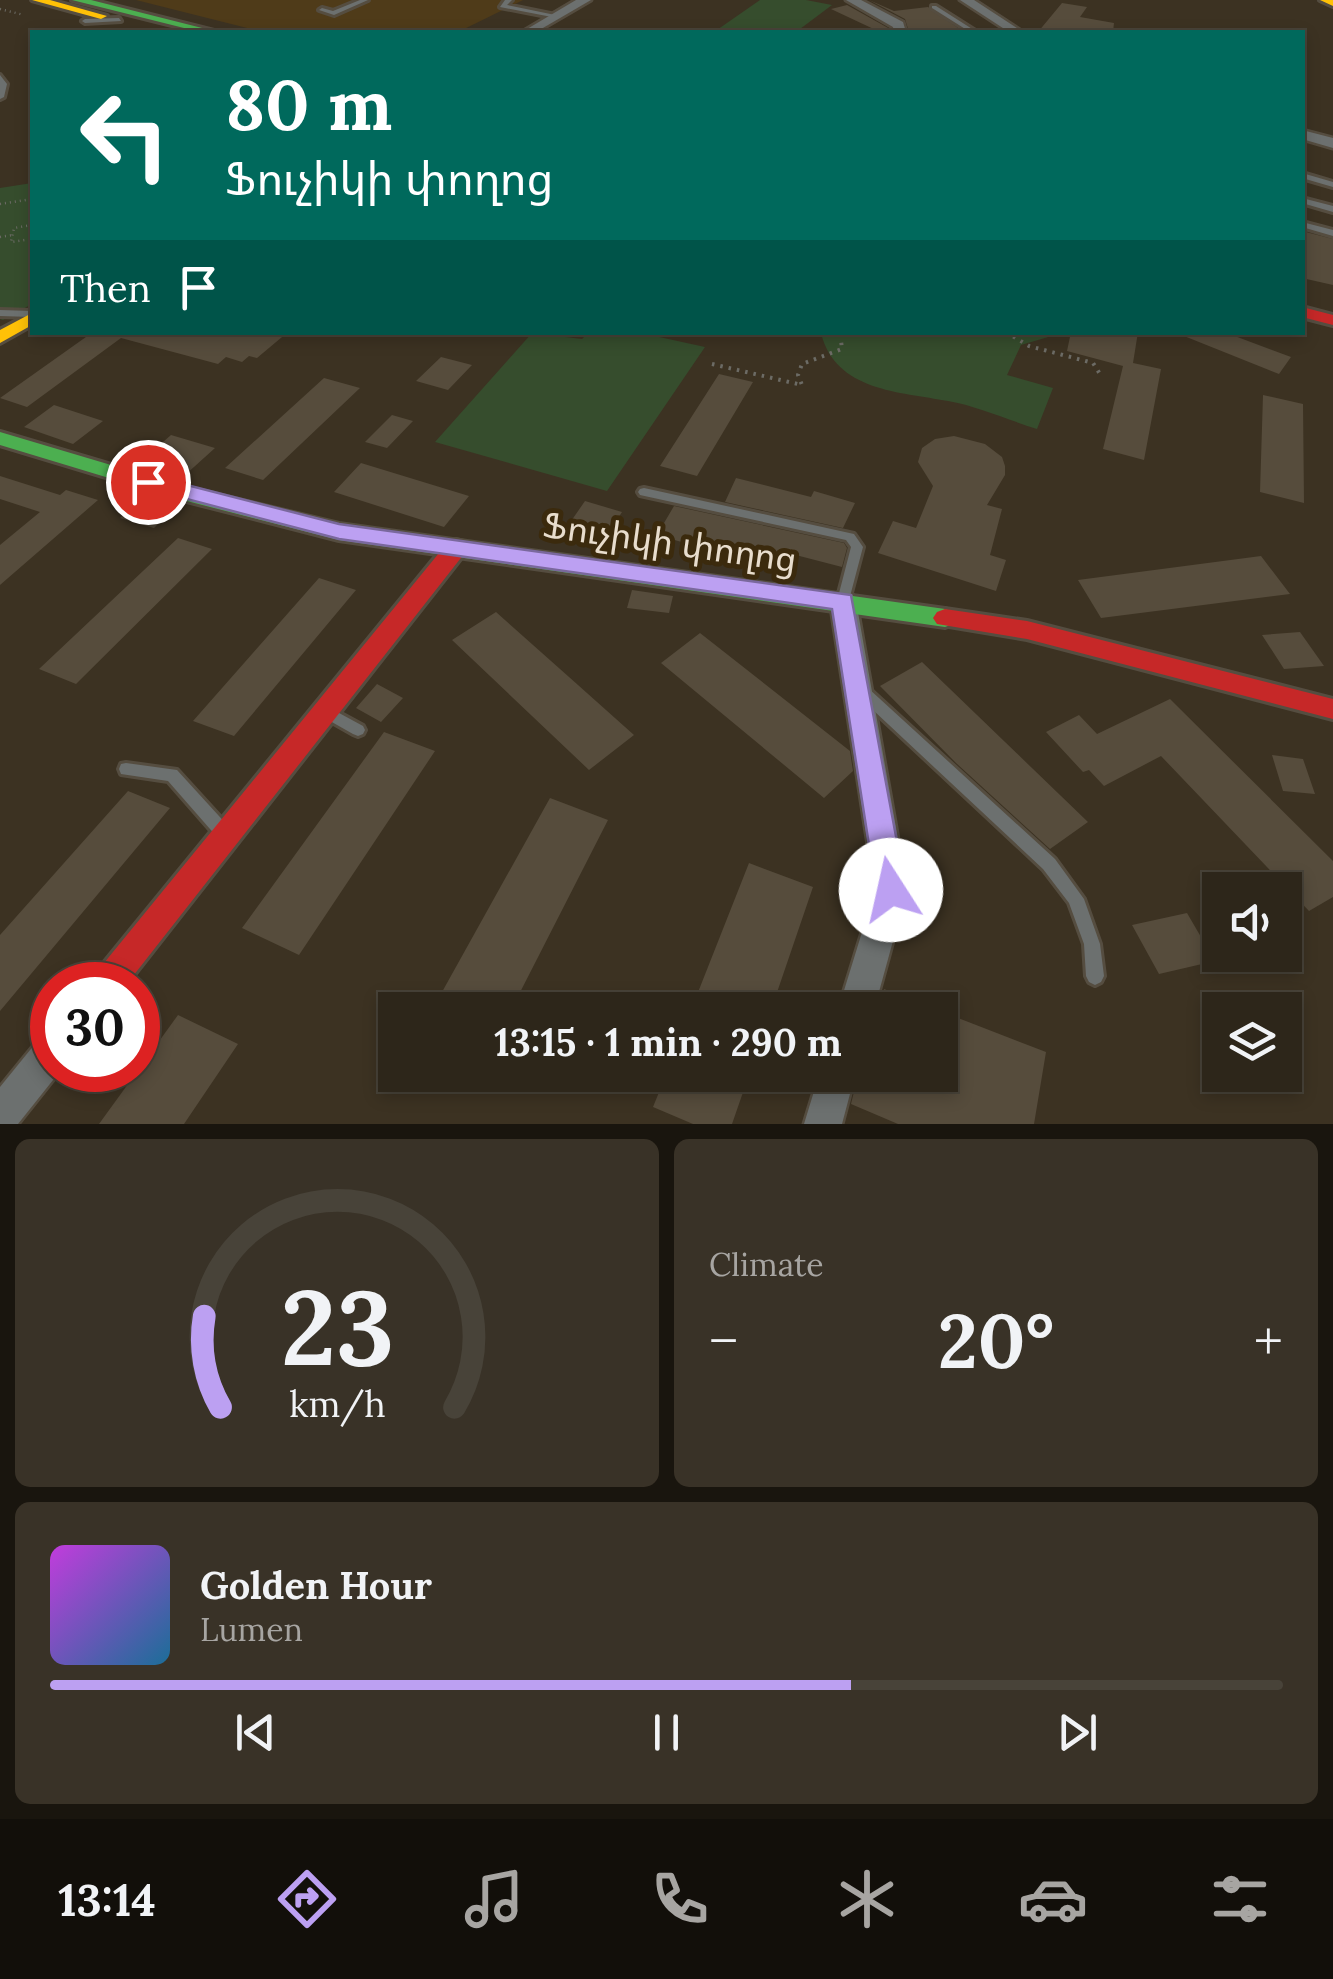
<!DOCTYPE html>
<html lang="en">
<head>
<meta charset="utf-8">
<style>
	:root { --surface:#2d261a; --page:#393227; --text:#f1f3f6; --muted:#a7a5a2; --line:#484339; --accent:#bca0f2 }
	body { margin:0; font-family:Lora,"Noto Sans Armenian",serif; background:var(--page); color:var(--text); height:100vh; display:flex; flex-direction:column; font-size:38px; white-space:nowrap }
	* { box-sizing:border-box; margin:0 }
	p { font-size:32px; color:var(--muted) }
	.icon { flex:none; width:55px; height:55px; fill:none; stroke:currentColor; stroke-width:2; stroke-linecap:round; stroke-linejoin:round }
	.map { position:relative; height:1124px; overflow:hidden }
	.details { display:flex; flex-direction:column; gap:15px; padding:15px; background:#19150e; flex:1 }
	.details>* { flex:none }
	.hud { position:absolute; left:30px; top:30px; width:1275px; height:305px; border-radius:0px; box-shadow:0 5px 15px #0003,0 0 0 2px var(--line); background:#00695c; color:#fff; overflow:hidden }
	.fabs { position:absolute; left:1202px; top:872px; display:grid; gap:20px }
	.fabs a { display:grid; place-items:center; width:100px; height:100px; border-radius:0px; background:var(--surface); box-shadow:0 5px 15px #0003,0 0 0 2px var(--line); font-size:50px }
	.speed { position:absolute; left:30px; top:962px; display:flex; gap:20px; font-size:50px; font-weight:700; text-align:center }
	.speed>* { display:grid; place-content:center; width:130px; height:130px; border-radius:50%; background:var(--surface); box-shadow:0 5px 15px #0003,0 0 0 2px var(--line); line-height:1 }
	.speed .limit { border:15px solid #d22; background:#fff; color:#111 }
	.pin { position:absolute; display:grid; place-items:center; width:85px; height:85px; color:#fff; margin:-42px; border:5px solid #fff; border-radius:50%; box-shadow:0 2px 10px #0007 }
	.me { position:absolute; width:110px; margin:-55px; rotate:350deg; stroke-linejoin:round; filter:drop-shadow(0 0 8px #0008) }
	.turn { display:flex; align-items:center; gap:35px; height:210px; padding:0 30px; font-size:45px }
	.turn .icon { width:130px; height:130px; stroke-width:2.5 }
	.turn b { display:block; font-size:70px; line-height:85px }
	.then { display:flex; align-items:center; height:95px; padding:0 30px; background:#0003; gap:20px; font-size:38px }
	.big { font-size:75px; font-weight:800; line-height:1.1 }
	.details .tile { flex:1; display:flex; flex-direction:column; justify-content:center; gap:15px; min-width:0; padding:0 35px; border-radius:15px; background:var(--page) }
	.details .dial { align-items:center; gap:0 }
	.dial svg { height:260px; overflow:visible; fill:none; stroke:var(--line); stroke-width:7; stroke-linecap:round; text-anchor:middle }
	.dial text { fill:var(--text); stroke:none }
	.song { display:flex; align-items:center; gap:30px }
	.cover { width:120px; height:120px; border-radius:15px; background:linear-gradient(135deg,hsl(290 70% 55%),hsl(200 70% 35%)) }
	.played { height:10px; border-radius:5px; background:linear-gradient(90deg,var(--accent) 65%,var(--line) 65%) }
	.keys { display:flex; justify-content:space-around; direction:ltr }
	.heat { display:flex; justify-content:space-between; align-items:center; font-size:55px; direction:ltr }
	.details .tiles { flex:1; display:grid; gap:15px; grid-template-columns:1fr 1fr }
	.tile:last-child { grid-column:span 2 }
	.trip { position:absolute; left:378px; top:992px; width:580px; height:100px; border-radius:0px; background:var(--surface); box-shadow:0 5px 15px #0003,0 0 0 2px var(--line); font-weight:800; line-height:100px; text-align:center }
	.dock { display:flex; height:160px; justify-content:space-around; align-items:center; background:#120f0a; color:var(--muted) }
	.dock .icon { width:70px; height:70px }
	.dock .selected { color:var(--accent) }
	.dock b { font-size:45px; color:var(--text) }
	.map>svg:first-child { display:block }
	.built { fill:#4f3b19 }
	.green { fill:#364d2d }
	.building { fill:#564c3c }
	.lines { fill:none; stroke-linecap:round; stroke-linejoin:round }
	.lane-casing { stroke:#554d40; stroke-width:6 }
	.street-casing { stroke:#554d40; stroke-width:5 }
	.fast-casing { stroke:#554d40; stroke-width:6 }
	.slow-casing { stroke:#554d40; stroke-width:6 }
	.jam-casing { stroke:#554d40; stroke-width:6 }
	.path-far1 { stroke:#6c6b65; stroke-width:2.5; stroke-dasharray:1 4; stroke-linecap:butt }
	.path { stroke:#6c6b65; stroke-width:4; stroke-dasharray:2.5 6; stroke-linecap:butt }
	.lane { fill:#6c706f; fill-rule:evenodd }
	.street { fill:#6c706f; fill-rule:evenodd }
	.fast { fill:#4caf50; fill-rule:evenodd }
	.slow { fill:#ffc107; fill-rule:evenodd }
	.jam { fill:#c62828; fill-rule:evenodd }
	.route { fill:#bca0f2; stroke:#7a689d; stroke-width:2.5 }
	.labels { text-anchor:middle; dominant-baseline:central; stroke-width:10; stroke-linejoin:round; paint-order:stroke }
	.street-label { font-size:35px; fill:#e8ddcd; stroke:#3b2a0d }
</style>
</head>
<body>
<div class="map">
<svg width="1333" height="1124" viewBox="0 0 1333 1124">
	<rect width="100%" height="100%" fill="#3c3222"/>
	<path class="built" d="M136,0H523L458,32H263Z"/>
	<path class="green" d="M760,0H806L832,5L796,32H714Z
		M32,183V304L3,320L0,319V188Z
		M532,333L582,339L588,333H641L705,347L607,491L435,442Z
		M821,333H1050L1055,335L1021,345L1007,375L1053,388L1037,429C1008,420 977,406 948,401C900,392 835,391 821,333Z"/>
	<path class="building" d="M869,0L894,11L928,7L964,32H909L905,19Z
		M1062,3L1087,7L1080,17L1114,23L1113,32H1038Z
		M847,5L890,29V32H880L831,9Z
		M1302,231L1333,239V285L1302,278Z
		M93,332H288L257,358L249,356L242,362L226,357L218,364L121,338L27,407L0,398Z
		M1071,332H1138L1133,363L1161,369L1144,460L1103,449L1123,366L1067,351Z
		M1174,332H1224L1291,357L1279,374Z
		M441,357L472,365L448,390L416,381Z
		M719,374L753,382L697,476L660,466Z
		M324,378L360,388L263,480L225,468Z
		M1263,395L1303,404L1304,503L1260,492Z
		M54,405L103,421L73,444L24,427Z
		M392,415L413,421L387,448L365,442Z
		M171,435L215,448L184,476L139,463Z
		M954,436L985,444L1002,457L1005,466V475L987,505L1002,509L990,555L1006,560L996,591L878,553L893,521L916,528L933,486L918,462L922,448L935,439Z
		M361,463L469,496L444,527L334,492Z
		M0,476L60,495L66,490L98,500L0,585V545L40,512L0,499Z
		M736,478L811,497L814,491L855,503L843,528L725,502Z
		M144,496L158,500L177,505L154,528L120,518Z
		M585,501L622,512L605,539L567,527Z
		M674,506L844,543L847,548L842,567L788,553L780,570L657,535Z
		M178,538L212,549L76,684L39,669Z
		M1261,556L1290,594L1101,618L1078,580Z
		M319,578L356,590L234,736L193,721Z
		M632,590L673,596L669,613L627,608Z
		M496,612L578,685L634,735L589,770L452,640Z
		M1300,632L1324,666L1284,669L1262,635Z
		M700,633L850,751L853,771L824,798L661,663Z
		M922,662L1088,822L1050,849L956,763L880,686Z
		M377,684L403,698L381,722L356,708Z
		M1170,699L1333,861V897L1309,911L1161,756L1104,786L1089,770L1083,772L1046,732L1079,715L1097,734Z
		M384,732L435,751L299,955L242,928Z
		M1272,755L1303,759L1315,794L1283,791Z
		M128,791L170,808L0,1011V935Z
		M550,798L608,820L511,1010H432Z
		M749,863L813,887L771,1010H691Z
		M1187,913L1215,961L1159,974L1132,925Z
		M884,989L935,1009L934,1010H878Z
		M940,1011L1046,1052L1034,1124H898L851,1104L858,1075H940Z
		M178,1015L238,1044L184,1124H99Z
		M666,1075H749L732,1124H693L653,1107Z"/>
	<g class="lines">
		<g class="lane-casing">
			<path id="lane" d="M360,0H368L334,15L319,10L322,8L333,11Z
				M505,0H512L507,5L560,16L557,18L500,7Z
				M932,6H936L977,32H970L932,8Z
				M119,18L121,21L85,23L82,21L85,19Z
				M0,75L7,84L4,97L0,99Z
				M1302,173L1333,182V187L1302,178Z
				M1302,198L1333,206V212L1302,203Z
				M1302,222L1333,230V236L1302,227Z
				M0,310L32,311V317L0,316Z
				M644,488L854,534L863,547L848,604H838L837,601L851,547L846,540L640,495L638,492L640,489Z
				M863,686L868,688L1055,859L1084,899L1100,944L1104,976L1101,982L1095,985L1089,982L1086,976L1084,944L1069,903L1043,869L858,696L856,692L858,688Z
				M328,707L363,726L365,730L363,734L358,736L353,734L323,717L321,713L323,709Z
				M126,763L177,770L229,827L231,832L229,837L223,839L217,837L168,781L121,774L119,769L121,764Z"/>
		</g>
		<g class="street-casing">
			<path id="street" d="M576,0H591L536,32H522Z
				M846,0H861L903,22L906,32H894L893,27Z
				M960,0H974L1023,32H1009Z
				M1302,130L1333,138V148L1302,139Z
				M843,591L852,594L856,601L907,890L874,1010H838L875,890L830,601L834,594Z
				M52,1034V1070H61L18,1124H0V1087L39,1039Z
				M819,1075H855L842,1124H804Z"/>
		</g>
		<g class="fast-casing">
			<path id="fast" d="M72,0H91L218,32H200Z
				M0,432L185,487L339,524L945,609L953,612L957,618L953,624L945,627L339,540L175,498L0,445Z"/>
		</g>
		<g class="slow-casing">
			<path id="slow" d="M32,0H50L107,16L101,19Z
				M1320,0H1333V6Z
				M32,313V325L0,343V330Z"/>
		</g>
		<g class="jam-casing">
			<path id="jam" d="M1302,307L1333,315V325L1302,317Z
				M456,540L464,542L467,548L464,554L126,985H90L95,974L448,542Z
				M945,609L1027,621L1333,699V719L1027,639L937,624L933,618L937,612Z"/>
		</g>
		<path class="path-far1" d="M0,9L24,15
			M0,204L32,199
			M32,225L14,228L11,242L32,239
			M0,237L13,235"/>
		<path class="path" d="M1006,332L1029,346L1093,363L1100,374
			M712,364L802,385L798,375L802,364L842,349L840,332"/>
		<use href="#lane" class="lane"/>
		<use href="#street" class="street"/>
		<use href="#fast" class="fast"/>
		<use href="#slow" class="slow"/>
		<use href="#jam" class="jam"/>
	</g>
	<path class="route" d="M148,475L339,524L851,595L906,890L901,900L891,904L881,900L876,890L832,609L339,539L141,487L138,482Z"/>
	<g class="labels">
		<g class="street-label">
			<text transform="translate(670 542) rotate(8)">Ֆուչիկի փողոց</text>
		</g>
	</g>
</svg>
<div class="fabs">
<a><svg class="icon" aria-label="sound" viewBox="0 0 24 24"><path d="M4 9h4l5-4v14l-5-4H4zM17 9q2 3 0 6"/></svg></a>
<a><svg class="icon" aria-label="layers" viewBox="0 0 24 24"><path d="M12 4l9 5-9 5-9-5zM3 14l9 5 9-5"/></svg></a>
</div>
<div class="speed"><div class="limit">30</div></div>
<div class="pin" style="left:148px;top:482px;background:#d93025"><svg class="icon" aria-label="arrive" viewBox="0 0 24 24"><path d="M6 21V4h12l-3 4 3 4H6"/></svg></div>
<svg class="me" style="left:891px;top:890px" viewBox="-20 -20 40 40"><circle r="19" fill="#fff"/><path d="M0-13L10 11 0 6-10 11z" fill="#bca0f2"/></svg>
<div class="trip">13:15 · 1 min · 290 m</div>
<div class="hud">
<div class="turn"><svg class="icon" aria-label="left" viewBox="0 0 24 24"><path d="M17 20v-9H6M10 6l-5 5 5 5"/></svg><div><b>80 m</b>Ֆուչիկի փողոց</div></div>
<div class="then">Then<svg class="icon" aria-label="arrive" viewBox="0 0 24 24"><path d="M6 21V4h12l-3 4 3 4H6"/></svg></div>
</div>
</div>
<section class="details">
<div class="tiles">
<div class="tile dial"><svg viewBox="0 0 100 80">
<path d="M14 69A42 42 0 1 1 86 69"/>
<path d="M14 69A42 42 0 0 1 9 41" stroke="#bca0f2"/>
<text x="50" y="56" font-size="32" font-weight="700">23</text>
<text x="50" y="72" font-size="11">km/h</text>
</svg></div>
<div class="tile"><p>Climate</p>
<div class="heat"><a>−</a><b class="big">20°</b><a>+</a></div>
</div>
<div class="tile">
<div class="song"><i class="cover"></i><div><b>Golden Hour</b><p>Lumen</p></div></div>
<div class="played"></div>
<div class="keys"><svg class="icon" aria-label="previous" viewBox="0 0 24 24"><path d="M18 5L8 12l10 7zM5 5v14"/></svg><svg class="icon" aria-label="pause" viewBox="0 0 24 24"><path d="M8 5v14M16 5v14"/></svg><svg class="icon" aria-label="next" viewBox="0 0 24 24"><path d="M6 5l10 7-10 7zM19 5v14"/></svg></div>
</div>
</div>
</section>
<nav class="dock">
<b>13:14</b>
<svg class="icon selected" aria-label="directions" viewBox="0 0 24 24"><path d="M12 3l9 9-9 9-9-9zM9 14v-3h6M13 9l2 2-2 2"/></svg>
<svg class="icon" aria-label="music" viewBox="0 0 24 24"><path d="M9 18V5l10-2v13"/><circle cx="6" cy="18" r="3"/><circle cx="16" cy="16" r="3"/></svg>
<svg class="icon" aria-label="phone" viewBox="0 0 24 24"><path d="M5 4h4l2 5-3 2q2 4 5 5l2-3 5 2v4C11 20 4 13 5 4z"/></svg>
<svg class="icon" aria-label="climate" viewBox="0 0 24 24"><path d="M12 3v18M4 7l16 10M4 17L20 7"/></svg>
<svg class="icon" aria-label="car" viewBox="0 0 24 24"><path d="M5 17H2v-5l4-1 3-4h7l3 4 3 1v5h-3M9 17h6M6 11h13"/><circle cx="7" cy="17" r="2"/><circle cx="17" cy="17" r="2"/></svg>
<svg class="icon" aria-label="filters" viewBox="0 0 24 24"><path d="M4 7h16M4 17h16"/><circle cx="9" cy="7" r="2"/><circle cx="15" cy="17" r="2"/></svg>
</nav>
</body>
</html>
